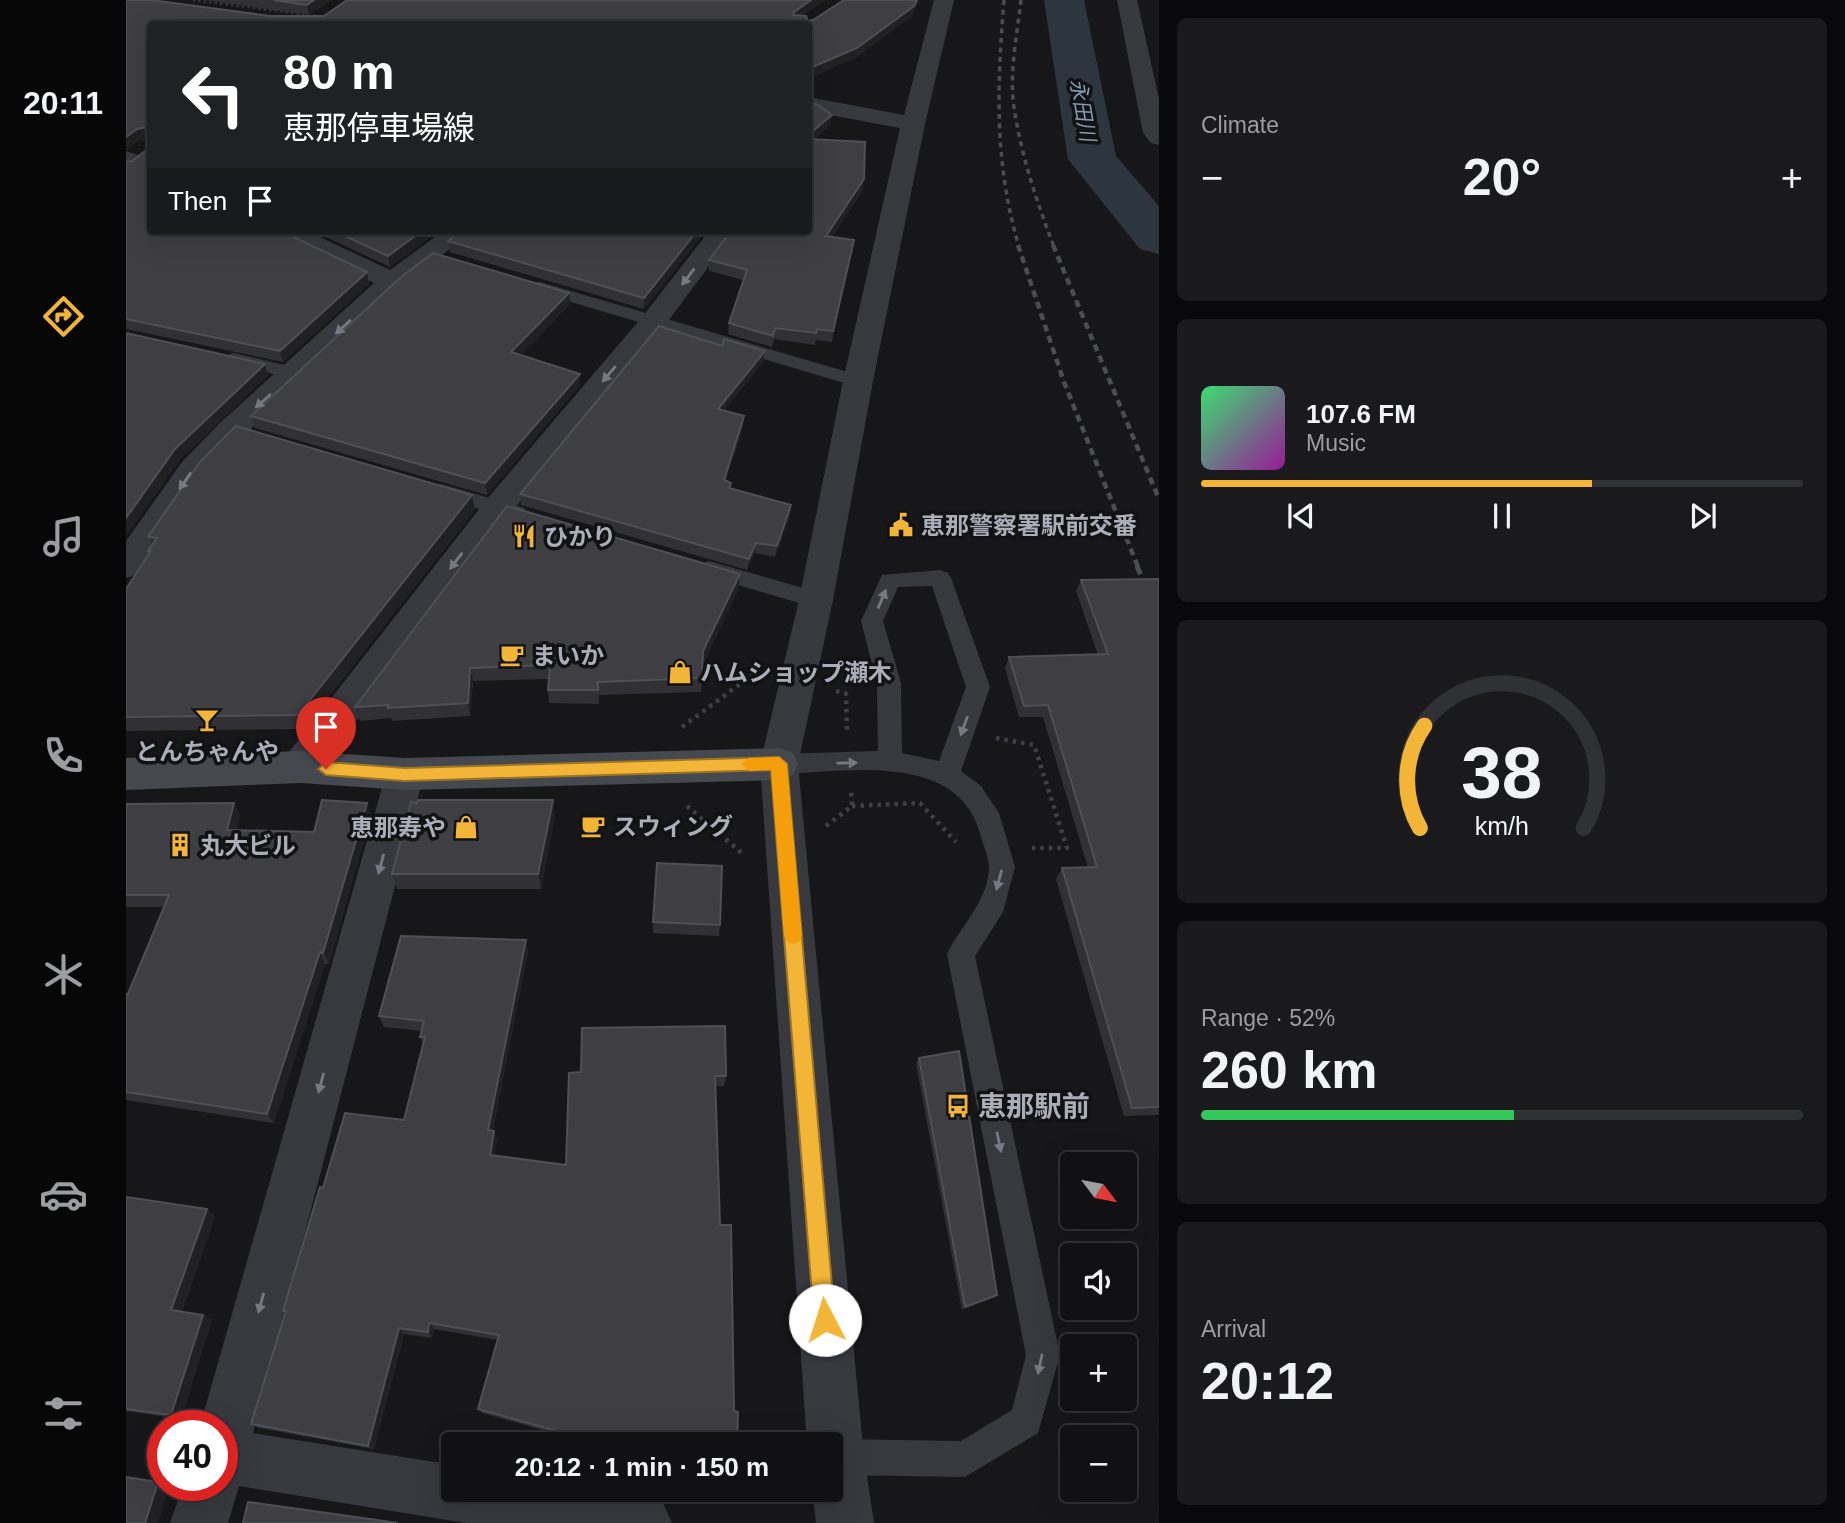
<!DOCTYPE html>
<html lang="en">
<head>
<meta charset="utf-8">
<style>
	:root { --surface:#111114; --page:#1a1a1d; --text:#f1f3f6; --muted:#9c9da0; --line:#303134; --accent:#f2b537 }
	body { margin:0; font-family:Helvetica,"Noto Sans JP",sans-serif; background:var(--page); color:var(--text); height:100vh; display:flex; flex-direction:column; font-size:26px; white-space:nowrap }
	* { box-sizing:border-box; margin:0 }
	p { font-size:23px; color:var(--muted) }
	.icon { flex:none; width:38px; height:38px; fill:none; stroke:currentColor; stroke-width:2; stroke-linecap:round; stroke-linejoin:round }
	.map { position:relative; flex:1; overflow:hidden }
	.panel { display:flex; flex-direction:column; gap:18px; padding:18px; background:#09090b; width:686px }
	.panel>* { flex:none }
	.top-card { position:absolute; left:21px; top:21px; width:665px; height:214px; border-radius:7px; box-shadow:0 7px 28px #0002,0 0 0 2px var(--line); background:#202124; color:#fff; overflow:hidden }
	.needle { width:46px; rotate:122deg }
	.controls { position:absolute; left:934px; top:1152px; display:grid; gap:14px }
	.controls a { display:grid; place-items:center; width:77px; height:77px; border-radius:7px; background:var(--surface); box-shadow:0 7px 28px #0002,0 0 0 2px var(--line); font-size:35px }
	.speed { position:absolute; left:21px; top:1410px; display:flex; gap:14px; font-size:35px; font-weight:700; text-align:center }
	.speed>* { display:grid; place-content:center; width:91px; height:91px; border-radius:50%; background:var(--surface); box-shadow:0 7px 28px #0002,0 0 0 2px var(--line); line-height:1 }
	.speed .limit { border:10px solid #d22; background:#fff; color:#111 }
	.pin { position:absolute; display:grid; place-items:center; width:60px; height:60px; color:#fff; margin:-72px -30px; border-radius:50% 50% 50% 0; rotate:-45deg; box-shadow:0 0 7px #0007 }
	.pin .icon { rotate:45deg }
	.me { position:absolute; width:77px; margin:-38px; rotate:355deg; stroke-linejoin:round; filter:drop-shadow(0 0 5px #0008) }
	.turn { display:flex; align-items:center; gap:24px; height:147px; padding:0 21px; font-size:32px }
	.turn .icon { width:91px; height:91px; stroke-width:2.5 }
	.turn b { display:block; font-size:49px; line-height:60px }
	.then { display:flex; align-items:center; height:66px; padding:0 21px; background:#0003; gap:14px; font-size:26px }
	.big { font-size:52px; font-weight:700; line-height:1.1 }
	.panel .card { flex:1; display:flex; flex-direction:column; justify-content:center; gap:10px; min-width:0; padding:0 24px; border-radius:10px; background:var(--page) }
	.panel .dial { align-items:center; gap:0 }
	.dial svg { height:182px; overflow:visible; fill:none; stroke:var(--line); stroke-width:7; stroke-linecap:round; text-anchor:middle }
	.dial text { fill:var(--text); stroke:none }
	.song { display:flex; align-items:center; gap:21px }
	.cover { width:84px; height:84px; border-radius:10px; background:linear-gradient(135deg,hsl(140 70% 55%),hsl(300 70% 35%)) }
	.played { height:7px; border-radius:4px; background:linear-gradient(90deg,var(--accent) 65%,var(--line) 65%) }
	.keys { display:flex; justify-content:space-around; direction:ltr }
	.heat { display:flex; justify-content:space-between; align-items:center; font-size:38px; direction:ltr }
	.charge { height:10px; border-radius:5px; background:linear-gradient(90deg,#34c759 52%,var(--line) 0) }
	.trip { position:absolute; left:315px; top:1432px; width:402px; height:70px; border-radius:7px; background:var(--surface); box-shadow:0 7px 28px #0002,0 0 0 2px var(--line); font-weight:700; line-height:70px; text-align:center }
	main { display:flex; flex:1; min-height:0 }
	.menu { display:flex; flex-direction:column; width:126px; justify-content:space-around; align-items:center; background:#070708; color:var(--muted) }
	.menu .icon { width:49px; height:49px }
	.menu .selected { color:var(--accent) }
	.menu b { font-size:32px; color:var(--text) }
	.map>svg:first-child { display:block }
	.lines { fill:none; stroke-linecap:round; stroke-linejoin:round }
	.river { fill:#2d363e; fill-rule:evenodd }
	.path-far1 { stroke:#3e4046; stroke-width:2.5; stroke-dasharray:2 3.5; stroke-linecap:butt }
	.path { stroke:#3e4046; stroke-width:4.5; stroke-dasharray:3.5 5; stroke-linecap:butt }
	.service { fill:#38393f; fill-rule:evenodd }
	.minor { fill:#38393f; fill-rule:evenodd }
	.tertiary { fill:#38393f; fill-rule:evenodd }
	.secondary { fill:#46484f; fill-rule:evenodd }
	.rail-far2 { stroke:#4b4d54; stroke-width:3.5; stroke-dasharray:5 4.5; stroke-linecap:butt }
	.rail-far1 { stroke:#4b4d54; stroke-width:4.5; stroke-dasharray:7 5; stroke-linecap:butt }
	.rail { stroke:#4b4d54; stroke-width:5; stroke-dasharray:9 7; stroke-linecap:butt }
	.wall { fill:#313035 }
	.shaded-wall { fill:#212124 }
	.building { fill:#3e3e43; stroke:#4f5056; stroke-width:2 }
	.oneway { fill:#777982 }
	.route { fill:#f2b537; stroke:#9d7624; stroke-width:2 }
	.slow { fill:#f59e0b }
	.labels { text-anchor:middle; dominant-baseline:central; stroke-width:7; stroke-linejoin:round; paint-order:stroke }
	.far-water-label { font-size:21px; font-style:italic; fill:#819cb4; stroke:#121215 }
	.poi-label { font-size:24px; font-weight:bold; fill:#aaaeb9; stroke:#121215; text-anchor:start }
	.near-poi-label { font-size:28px; font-weight:bold; fill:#aaaeb9; stroke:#121215; text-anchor:start }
</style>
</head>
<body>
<main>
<nav class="menu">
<b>20:11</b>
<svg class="icon selected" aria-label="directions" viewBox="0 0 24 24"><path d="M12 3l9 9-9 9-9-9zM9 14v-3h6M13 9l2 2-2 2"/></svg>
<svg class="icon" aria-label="music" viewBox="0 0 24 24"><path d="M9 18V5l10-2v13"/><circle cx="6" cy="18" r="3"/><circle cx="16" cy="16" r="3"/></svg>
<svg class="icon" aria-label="phone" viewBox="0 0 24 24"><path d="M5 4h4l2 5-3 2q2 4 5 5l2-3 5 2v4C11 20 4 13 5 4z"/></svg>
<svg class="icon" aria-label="climate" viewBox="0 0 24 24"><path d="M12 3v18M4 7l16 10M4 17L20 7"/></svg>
<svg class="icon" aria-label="car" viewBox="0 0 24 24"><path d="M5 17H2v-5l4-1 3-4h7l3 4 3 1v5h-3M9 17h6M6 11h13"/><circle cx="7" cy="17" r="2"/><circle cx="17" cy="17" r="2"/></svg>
<svg class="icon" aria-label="filters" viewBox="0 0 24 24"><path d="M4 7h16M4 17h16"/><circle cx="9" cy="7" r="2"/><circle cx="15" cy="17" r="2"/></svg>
</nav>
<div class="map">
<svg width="1033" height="1523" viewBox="0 0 1033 1523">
	<rect width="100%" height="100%" fill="#17171a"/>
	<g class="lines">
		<path class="river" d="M918,0H958L990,156L1033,206V254L1014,249L942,159Z"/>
		<path class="path-far1" d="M67,0L198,17"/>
		<path class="path" d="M710,691L720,694L721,730
			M556,727L630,672L631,668
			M870,738L908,745L941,848H906
			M561,806L618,855
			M726,806L794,803L830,842
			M700,826L726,806L725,791"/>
		<path class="service" d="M414,282L739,377L741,381L732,387L725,385L408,291L405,287L408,283Z
			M108,353L175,369L177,373L168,379L102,363L99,359L102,355Z
			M315,484L398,508L401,513L398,518L391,520L308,496L305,491L308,486Z
			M583,561L698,594L701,600L698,606L690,608L575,574L572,569L575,564Z
			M814,570L822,573L825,578L864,687L835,771L855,786L873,813L889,867L877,912L849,956L934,1355L912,1433L839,1477L710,1475L705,1473V1444H699L710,1439L835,1441L886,1410L900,1355L821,954C835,925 862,902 863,867C863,858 857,845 855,836C833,750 720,772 653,774L644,771L641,764L644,757L653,754L752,751L751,683L735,621L756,575ZM806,586L840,687L813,761L776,753L775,683L757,621L772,587Z"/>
		<path class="minor" d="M991,0H1011L1033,99V145L1025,143L1017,133Z
			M0,151L24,159V174L0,166Z
			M147,231H181L264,270L317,231H347L275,287L116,437L78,476L12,574L0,578V541L56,462L94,423L248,283L151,236Z
			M583,231H609L537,328L383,515L188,778L174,783L160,778L155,767L160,756L361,499L517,316Z
			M279,758L293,763L298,774L127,1433L327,1465V1489C389,1489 481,1480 537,1503L546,1523H340L113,1486L102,1523H44L57,1486H96V1426H74L260,774L265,763Z"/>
		<path class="tertiary" d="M808,0H828L799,124L747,381L707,600L672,764L738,1457L748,1523H690L686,1489H705V1444H681L634,764L673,600L717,381L774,128L682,111V97L778,115Z"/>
		<path class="secondary" d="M653,748L667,753L672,764L667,775L653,780L279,790L174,783L0,790V758L174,751L279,758Z"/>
		<path class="rail-far2" d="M878,0C871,87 868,162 893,247
			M895,0C891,35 883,73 888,107C895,156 911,202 928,247"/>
		<path class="rail-far1" d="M892,245L938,382L1012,567
			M927,245L1033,499"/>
		<path class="rail" d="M1011,566L1033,619"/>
	</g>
	<path class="wall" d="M78,0H206L183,15Z
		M221,0H699L675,16L682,21L687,20L718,0H793L786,16L729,58L24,231L241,272L243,284L157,362L0,329V162L6,161L22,149V139L14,140L144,16H198Z
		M682,102L706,115L704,125L689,139L737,190L706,237L728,240L706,342L690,340L689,345L648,339L646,347L602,334L603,323L617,280L583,271V260L682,231Z
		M187,231H313L264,267Z
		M580,231L518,309L324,252L322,241Z
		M443,293L444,304L395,355L454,374V385L361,495L129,428L125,416Z
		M596,346L639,351L637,362L598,411L618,416L617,427L600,481L605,483V488L665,505L664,516L649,557L629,553L621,570L395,505L394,494Z
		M346,495L349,510L177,729L0,731V589L24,554L22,551L26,545L22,537Z
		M381,506L613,588L577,664L575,692L473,695V704L423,703L422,690L423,679L347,681L344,716L266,721L265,718L234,721L229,707Z
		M1033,579V1115L998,1116L930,879L936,868H962L917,717H893L879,668L883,657L972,655L950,591L955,580Z
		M0,804L114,815L111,830L188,832L245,815L203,964H199L148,1123L0,1100V994H2L38,907H0Z
		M429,816L415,889H271L266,874Z
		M527,922L594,925L593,936L527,933Z
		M400,940L402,952L367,1130L371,1140L368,1156L440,1165L443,1073L600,1076L598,1086H590L594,1225L611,1444H466L356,1413L352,1409L372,1340L308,1329L306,1338L278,1334L248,1449L133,1428L125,1424L160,1312L157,1311L197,1188L278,1120L297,1044L294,1037L296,1031L258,1027L253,1016Z
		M793,1058L871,1295L867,1298L836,1310L790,1063Z
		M0,1197L81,1209L89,1216L56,1312L77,1315L86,1320L55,1419L0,1411Z
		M513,1489H609V1498L607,1500Z"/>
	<path class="shaded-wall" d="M188,0H206L183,15L181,5Z
		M685,0H699L667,22L668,12Z
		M791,0H793L786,16L729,58L682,79V69Z
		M706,115L704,125L682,145V135Z
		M22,127L24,138L14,140L0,151V137L11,129Z
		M738,179L737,190L699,247L700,236Z
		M296,231H313L264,267L262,256Z
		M571,231H580L518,309V298Z
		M728,240L726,251L706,342L707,331Z
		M241,272L243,284L157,362L154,351Z
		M443,293L444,304L387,364L385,352Z
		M639,351L637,362L591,420L592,409Z
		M139,364L142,376L54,460L0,536V518L49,449Z
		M454,374V385L361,495L359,483Z
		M618,416L617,427L597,491L598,480Z
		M346,495L349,510L177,729L172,715Z
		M665,505L664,516L649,557L651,546Z
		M630,543L629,553L621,570L623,559Z
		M614,574L613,588L576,665L577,651Z
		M344,668L347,681L344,716L342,703Z
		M427,800L429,816L415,889L412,874Z
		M108,803L114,815L108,843L101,830Z
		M241,803L245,815L203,964L197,953Z
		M400,940L402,952L365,1139L362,1130Z
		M194,952L199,964L148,1123L141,1114Z
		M368,1131L371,1140L367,1164L364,1155Z
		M81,1209L89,1216L55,1316L45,1310Z
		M871,1295L867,1298L836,1310L839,1307Z
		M77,1315L86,1320L55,1419L45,1415Z
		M303,1323L308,1329L306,1338L302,1332Z
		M273,1328L278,1334L248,1449L242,1446Z
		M32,1482L37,1483V1486H44L32,1523H19Z"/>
	<path class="building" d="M0,0H25L144,16H198L221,0H685L668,12L667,15L680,16L682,21L687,20L718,0H791L788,6L731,48L682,69V24H24V231H155L241,272L154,351L0,319V162L6,161L22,149V127L11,129L0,137Z
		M148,0H188L181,5Z
		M682,102L692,105L706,115L682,135Z
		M682,139L739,142L738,179L700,236L728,240L707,331L691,329L690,333L649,328L647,336L603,323L621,270L583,260L605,231H682Z
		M208,231H296L262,256Z
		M335,231H571L518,298L322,241Z
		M307,253L443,293L385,352L454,374L359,483L125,416L275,277Z
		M533,326L596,346L598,339L639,351L592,409L618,416L598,480L605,483L603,488L665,505L651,546L630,543L623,559L394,494Z
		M0,333L139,364L49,449L0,518Z
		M110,426L346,495L172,715L0,717V589L25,551H22L31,538L22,537L74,462Z
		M381,506L614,574L577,651L576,678L472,682V690H422L424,665L344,668L342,703L262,708V705L229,707Z
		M1033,579V1107L1006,1108L936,868L971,867L922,705L898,706L883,657L982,654L955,580Z
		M196,800L241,803L197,953L194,952L141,1114L0,1092V994H2L43,895H0V804L108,803L101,830L188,832Z
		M292,800H427L412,874H266L285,802L291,803Z
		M531,863L596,866L594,925L527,922Z
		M275,936L400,940L362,1130L368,1131L364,1155L440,1165L443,1073L455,1072L456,1028L599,1026L600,1076H589L594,1225H605L608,1411L612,1412L611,1444H477L352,1409L373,1335L303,1323L302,1332L273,1328L242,1446L125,1424L160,1311H157L194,1187L197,1188L219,1113L278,1120L299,1037H294L298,1021L253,1016Z
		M833,1051L871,1295L839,1307L793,1058Z
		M0,1197L81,1209L45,1310L77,1315L45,1415L0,1409Z
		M0,1477L32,1482L19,1523H0Z
		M535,1489H609V1498Z
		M122,1502L272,1523H117Z"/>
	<defs><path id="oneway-solid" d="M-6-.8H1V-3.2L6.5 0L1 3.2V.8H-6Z" transform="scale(1.75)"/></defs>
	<g class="oneway">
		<use href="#oneway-solid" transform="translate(562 277) rotate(127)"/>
		<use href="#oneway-solid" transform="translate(217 327) rotate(137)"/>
		<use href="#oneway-solid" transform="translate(483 374) rotate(130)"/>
		<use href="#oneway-solid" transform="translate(137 401) rotate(138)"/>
		<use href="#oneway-solid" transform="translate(59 481) rotate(125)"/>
		<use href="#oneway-solid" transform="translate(330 561) rotate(127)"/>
		<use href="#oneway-solid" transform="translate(756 599) rotate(-67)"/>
		<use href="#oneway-solid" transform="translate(838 726) rotate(110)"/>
		<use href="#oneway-solid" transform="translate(721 763) rotate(-1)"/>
		<use href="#oneway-solid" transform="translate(255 864) rotate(105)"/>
		<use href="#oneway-solid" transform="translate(873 880) rotate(105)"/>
		<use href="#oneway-solid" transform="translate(195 1083) rotate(105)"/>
		<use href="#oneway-solid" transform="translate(873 1142) rotate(78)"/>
		<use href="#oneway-solid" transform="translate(135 1303) rotate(105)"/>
		<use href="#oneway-solid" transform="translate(914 1364) rotate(102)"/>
	</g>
	<path class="route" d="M653,757L661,764L709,1320L706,1327L699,1331L691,1327L688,1320L645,770L279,781L200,775L192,769L200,762L279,768Z"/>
	<path class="slow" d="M653,757L661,764L676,936L673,942L667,944L661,942L658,936L645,770L623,771L615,764L623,758Z"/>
	<defs>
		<g id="civic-bare" transform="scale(1.89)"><path d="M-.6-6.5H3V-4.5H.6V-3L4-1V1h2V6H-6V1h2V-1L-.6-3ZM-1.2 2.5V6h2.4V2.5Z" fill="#f2b537" stroke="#121215" stroke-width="2.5" paint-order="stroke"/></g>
		<g id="restaurant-bare" transform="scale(1.89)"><path d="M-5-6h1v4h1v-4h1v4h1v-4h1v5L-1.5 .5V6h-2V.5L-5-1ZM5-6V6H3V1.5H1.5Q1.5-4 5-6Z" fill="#f2b537" stroke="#121215" stroke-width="2.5" paint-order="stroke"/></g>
		<g id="cafe-bare" transform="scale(1.89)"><path d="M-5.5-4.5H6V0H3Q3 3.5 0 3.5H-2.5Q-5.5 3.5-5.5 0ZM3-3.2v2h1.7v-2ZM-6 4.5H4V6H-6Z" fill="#f2b537" stroke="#121215" stroke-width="2.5" paint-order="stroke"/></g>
		<g id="shop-bare" transform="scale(1.89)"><path d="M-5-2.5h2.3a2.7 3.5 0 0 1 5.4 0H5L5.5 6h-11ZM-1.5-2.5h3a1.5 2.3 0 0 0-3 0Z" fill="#f2b537" stroke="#121215" stroke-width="2.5" paint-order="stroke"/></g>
		<g id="bar-bare" transform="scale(1.89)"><path d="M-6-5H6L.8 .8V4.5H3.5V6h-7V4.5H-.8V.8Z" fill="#f2b537" stroke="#121215" stroke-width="2.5" paint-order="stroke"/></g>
		<g id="building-bare" transform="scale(1.89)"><path d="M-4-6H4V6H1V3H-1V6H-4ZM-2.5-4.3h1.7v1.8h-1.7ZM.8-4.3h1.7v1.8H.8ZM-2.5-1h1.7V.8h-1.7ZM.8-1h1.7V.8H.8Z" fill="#f2b537" stroke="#121215" stroke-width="2.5" paint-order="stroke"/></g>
		<g id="bus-bare" transform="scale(1.89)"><path d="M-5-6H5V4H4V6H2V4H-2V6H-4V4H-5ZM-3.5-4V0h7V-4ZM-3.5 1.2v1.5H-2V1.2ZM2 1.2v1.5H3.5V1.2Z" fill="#f2b537" stroke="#121215" stroke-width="2.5" paint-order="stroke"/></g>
	</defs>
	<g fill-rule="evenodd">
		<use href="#civic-bare" x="775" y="525"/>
		<use href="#restaurant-bare" x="398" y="536"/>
		<use href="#cafe-bare" x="386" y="655"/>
		<use href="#shop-bare" x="554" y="672"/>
		<use href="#bar-bare" x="81" y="720"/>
		<use href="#cafe-bare" x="467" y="826"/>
		<use href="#shop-bare" x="340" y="827"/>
		<use href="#building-bare" x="54" y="845"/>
		<use href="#bus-bare" x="832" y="1106"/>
	</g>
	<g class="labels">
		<g class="far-water-label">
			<text transform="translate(957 110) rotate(80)">永田川</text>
		</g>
		<g class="poi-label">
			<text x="795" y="525">恵那警察署駅前交番</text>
			<text x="418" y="536">ひかり</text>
			<text x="406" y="655">まいか</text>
			<text x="574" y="672">ハムショップ瀬木</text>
			<text x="81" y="751" text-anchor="middle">とんちゃんや</text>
			<text x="487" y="826">スウィング</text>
			<text x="320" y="827" text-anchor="end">恵那寿や</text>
			<text x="74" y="845">丸大ビル</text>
		</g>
		<g class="near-poi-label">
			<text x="852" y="1106">恵那駅前</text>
		</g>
	</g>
</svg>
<div class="controls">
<a><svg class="needle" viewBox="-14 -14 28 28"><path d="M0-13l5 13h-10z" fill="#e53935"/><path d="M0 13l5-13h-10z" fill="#9c9da0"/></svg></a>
<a><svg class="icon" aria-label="sound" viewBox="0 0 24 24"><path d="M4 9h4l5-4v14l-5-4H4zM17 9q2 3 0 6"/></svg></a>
<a>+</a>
<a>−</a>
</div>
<div class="speed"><div class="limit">40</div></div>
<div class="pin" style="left:200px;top:769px;background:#d93025"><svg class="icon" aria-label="arrive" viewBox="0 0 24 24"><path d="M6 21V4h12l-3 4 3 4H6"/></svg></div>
<svg class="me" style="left:699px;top:1320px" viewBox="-20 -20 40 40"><circle r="19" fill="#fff"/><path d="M0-13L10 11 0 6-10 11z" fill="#f2b537"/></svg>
<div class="trip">20:12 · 1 min · 150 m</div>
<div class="top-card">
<div class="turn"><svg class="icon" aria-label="left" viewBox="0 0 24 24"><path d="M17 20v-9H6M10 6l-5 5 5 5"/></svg><div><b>80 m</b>恵那停車場線</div></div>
<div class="then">Then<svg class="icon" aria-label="arrive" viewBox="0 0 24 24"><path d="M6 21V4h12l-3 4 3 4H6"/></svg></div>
</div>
</div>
<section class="panel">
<div class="card"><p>Climate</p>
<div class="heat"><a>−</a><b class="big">20°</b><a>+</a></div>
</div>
<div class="card">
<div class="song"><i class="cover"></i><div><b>107.6 FM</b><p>Music</p></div></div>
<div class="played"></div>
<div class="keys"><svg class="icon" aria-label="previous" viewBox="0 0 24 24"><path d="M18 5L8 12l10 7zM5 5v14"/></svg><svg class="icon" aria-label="pause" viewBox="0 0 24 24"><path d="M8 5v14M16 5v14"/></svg><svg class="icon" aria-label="next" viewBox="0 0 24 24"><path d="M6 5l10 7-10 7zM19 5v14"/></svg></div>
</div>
<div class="card dial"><svg viewBox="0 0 100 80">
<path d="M14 69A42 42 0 1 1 86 69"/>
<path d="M14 69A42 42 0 0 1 16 24" stroke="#f2b537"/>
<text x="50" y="56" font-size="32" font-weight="700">38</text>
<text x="50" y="72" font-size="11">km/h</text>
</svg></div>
<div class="card"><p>Range · 52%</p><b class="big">260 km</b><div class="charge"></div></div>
<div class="card"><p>Arrival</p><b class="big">20:12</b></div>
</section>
</main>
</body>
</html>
